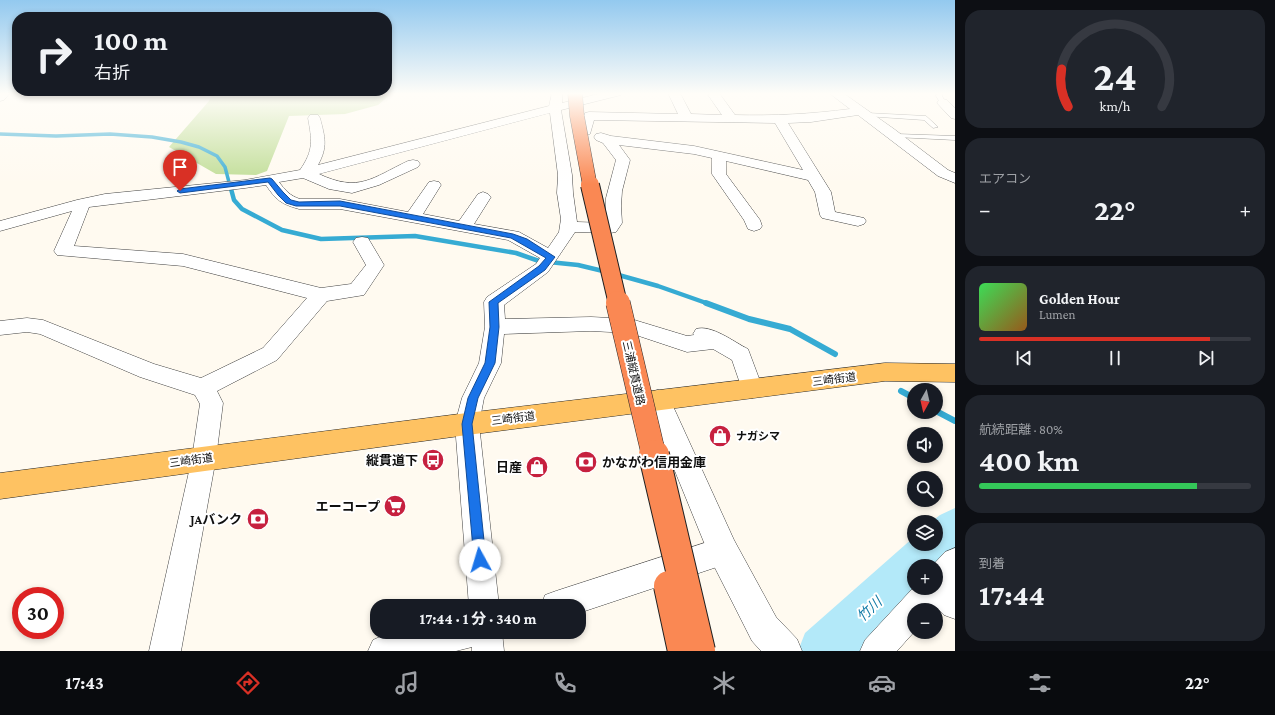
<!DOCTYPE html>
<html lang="ja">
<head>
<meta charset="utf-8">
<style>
	:root { --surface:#171b24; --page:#20242c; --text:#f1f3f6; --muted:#9ea1a6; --line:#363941; --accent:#d93025 }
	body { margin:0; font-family:"Crimson Pro","Noto Sans JP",serif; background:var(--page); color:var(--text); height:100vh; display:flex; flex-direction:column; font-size:15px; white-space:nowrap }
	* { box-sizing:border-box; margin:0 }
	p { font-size:13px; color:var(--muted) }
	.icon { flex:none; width:22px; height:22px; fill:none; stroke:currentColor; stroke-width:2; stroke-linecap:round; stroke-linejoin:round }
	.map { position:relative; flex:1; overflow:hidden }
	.sheet { display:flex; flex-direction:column; gap:10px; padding:10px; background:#0d0f14; width:320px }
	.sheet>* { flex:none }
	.hud { position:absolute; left:12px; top:12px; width:380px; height:84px; border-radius:16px; box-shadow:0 2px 6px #0003; background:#171b24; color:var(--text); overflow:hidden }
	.needle { width:26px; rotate:188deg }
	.buttons { position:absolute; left:907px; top:383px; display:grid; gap:8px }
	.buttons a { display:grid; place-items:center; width:36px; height:36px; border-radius:50%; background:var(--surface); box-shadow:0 2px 6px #0003; font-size:20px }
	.speed { position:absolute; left:12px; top:587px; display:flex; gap:8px; font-size:20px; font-weight:700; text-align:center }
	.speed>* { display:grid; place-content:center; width:52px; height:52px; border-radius:50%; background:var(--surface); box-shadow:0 2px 6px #0003; line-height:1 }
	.speed .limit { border:6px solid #d22; background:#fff; color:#111 }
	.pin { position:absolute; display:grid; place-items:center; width:34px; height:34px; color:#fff; margin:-41px -17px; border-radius:50% 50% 50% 0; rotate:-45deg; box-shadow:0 0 4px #0007 }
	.pin .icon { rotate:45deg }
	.me { position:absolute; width:44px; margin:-22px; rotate:354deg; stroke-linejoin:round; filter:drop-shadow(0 0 3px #0008) }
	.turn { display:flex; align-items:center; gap:14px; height:84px; padding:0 16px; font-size:18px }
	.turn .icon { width:52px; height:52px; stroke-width:2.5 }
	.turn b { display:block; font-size:28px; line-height:34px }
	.big { font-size:30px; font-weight:700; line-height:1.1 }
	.sheet .widget { flex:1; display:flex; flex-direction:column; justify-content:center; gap:6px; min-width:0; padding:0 14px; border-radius:16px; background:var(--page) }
	.sheet .dial { align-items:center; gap:0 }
	.dial svg { height:104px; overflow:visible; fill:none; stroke:var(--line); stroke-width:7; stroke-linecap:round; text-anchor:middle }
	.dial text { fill:var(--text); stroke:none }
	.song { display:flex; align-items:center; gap:12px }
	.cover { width:48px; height:48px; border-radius:6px; background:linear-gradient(135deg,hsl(130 70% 55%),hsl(30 70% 35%)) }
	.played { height:4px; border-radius:2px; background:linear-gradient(90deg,var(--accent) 85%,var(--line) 85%) }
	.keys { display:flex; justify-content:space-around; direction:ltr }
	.heat { display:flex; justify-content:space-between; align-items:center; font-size:22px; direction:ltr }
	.charge { height:6px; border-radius:3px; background:linear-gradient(90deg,#34c759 80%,var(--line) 0) }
	.trip { position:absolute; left:370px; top:599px; width:216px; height:40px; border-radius:16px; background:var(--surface); box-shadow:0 2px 6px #0003; font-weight:700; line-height:40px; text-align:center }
	.dock { display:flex; height:64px; justify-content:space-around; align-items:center; background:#090b0e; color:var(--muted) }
	.dock .icon { width:28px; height:28px }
	.dock .selected { color:var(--accent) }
	.dock b { font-size:18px; color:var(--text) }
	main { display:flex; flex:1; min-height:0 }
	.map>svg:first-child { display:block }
	.forest { fill:#c0dd96 }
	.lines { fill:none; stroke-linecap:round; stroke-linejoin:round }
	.stream-far2 { stroke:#36abd3; stroke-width:3.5 }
	.stream-far1 { stroke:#36abd3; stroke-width:4.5 }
	.stream { stroke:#36abd3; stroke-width:6 }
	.river { fill:#b3e9f9; fill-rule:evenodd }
	.service-casing { stroke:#424242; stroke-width:1 }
	.minor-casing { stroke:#424242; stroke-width:1 }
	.tertiary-casing { stroke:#424242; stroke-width:1 }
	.primary-casing { stroke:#202020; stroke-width:1 }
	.service { fill:#fff; fill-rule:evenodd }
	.minor { fill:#fff; fill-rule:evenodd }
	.tertiary { fill:#fff; fill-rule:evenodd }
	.primary { fill:#fec262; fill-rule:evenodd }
	.motorway-bridge-far3-casing { stroke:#202020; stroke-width:15; stroke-linecap:butt }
	.motorway-bridge-far2-casing { stroke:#202020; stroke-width:20; stroke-linecap:butt }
	.motorway-bridge-far1-casing { stroke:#202020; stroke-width:25; stroke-linecap:butt }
	.motorway-bridge-casing { stroke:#202020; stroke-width:32; stroke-linecap:butt }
	.motorway-bridge-far3 { stroke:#fa8853; stroke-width:14 }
	.motorway-bridge-far2 { stroke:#fa8853; stroke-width:18 }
	.motorway-bridge-far1 { stroke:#fa8853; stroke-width:24 }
	.motorway-bridge { stroke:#fa8853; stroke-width:30 }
	.route { fill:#1a73e8; stroke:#114b97 }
	.labels { text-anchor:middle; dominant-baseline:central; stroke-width:4; stroke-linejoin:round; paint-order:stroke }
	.street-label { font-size:11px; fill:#0f0f0f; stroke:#fff }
	.poi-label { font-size:11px; font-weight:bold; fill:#0f0f0f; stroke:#fff; text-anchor:start }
	.near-poi-label { font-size:13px; font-weight:bold; fill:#0f0f0f; stroke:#fff; text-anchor:end }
	.near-water-label { font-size:14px; font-style:italic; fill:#127ba7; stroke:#fff }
</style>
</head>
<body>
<main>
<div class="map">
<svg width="955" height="651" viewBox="0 0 955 651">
	<rect width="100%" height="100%" fill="#fffaf0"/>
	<path class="forest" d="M212,93H392L378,105L345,114L289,116L267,171L256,175L216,174L169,147L209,101Z"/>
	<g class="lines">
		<path class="stream-far2" d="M0,134L56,136L110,134L152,137L181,142L199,147L217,156L225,167L230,186"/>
		<path class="stream-far1" d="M230,185L234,200L242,209L282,230L321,239L415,236L516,253L539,261L578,265L607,272
			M615,274L658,286L709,304"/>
		<path class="stream" d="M706,303L749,319L790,329L835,354
			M901,391L914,398
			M936,411L955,421"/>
		<path class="river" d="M955,508V560L936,578V566H914V588H925L860,651H798L805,633L914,537V544H936V522H931L940,515Z"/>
		<g class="service-casing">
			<path id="service" d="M937,93H943L942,96L946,103L945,104H941L936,96Z
				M867,113L926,116L938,127L933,128L924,120L865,116L864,115Z
				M897,134L955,136V140L895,137L894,136Z"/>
		</g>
		<g class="minor-casing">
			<path id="minor" d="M0,93H10L4,100L0,101Z
				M552,93H562V103L602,93H623L621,95L561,110L572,175L573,193L577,222L606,223V198L616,160L603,143L596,140L594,137L596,134L601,133L611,136L694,146L803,170L775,123L594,120L590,134H580L578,131L585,113L589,112L678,114L668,93H680L691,114L722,115L708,95L709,93H719L735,115C774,116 811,114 850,109L829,93H843L894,129L948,170L955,173V183L938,176L858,115L811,122L788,123L831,192L835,212L864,218L866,221L864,224L858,226L822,218L820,215L815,192L808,180L726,161V174L760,220L762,226L760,229L754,231L748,229L744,220L712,174V158L694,154L619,145L630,160L622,191L621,206L622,223L616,232L610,233L575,232L548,272L504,305L505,319L591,317L631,319L687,336L694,335L693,334L696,329C711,324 734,342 748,349L763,389L760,395L752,398L744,395L732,360L713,349L687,352L630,333L591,331L504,334L501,363L484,398L479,424L499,606H469L455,424L462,398L479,363L485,327L484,302L487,297L536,264L540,258L508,240L340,209H299C281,204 276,200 266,185L245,188L89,207L74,246L183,254L321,288L351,284L366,265L353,242L356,238L362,237L368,238L384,265L364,295L327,301L277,360L217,391L223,403L216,458L181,651H149L192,458L200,404L195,395L140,377L40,334L27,332L0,335V321L27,318L43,320L154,364L201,378L263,348L307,298L183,266L57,255L54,251L72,211L0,231V221L77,200L105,194L245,180L300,170C314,150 312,140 308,118L310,115H318L320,118C325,137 328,147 318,165L549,106ZM550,113L558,175L557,193L561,219L559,232L548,248L519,232L474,224L491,197L488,194L483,192L478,194L459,221L423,214L441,185L439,182L434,181L429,182L408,212L340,199H300C290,196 285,190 279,182L303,178L329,189L352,193L379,185L418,167L420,164L418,161L413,160L408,161C372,178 359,193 319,174Z
				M943,99L947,100L955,108V119L951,118L937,103L939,100Z
				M723,537L733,541L737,551L733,561L723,565L579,613V606H541L545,595L556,591Z
				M955,548V619L944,615L936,607L933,610H914V632L897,651H860L865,640L914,587L936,588V566H932L945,552Z
				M399,632H502L504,651H472V647L456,651H368L373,640L384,635Z"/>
		</g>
		<g class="tertiary-casing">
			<path id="tertiary" d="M658,390L667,393L734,540L776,617L797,639L802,651H761L752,641L712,562L646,400L649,393Z"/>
		</g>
		<g class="primary-casing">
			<path id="primary" d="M885,363L955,364V382L885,381L467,435L0,499V473L467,413Z"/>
		</g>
		<use href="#service" class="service"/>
		<use href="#minor" class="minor"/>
		<use href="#tertiary" class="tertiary"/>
		<use href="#primary" class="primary"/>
		<g class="motorway-bridge-far3-casing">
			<path id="motorway-bridge-far3" d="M575,93L577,116L590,186"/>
		</g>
		<g class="motorway-bridge-far2-casing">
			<path id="motorway-bridge-far2" d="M590,185L618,304"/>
		</g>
		<g class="motorway-bridge-far1-casing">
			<path id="motorway-bridge-far1" d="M618,303L654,456"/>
		</g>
		<g class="motorway-bridge-casing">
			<path id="motorway-bridge" d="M654,455L700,651
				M669,586L683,651"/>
		</g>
		<use href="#motorway-bridge-far3" class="motorway-bridge-far3"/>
		<use href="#motorway-bridge-far2" class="motorway-bridge-far2"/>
		<use href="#motorway-bridge-far1" class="motorway-bridge-far1"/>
		<use href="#motorway-bridge" class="motorway-bridge"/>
	</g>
	<linearGradient id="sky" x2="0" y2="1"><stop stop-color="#93c9ef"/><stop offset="0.51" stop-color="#fffdf8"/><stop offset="1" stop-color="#fffdf8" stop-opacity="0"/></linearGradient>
	<rect width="955" height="184" fill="url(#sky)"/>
	<path class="route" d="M270,178L272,179L283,192L291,200L299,202L340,201L513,234L527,239L555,257L545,270L498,303L499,327L495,363L478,398L472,424L486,560L485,565L480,567L475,565L474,560L462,424L468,398L485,363L490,327L489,302L539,266L546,258L511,238L340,206H296L286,203L278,195L268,182L180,193L177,191L180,189Z"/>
	<defs>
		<g id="shop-disc" transform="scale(1.15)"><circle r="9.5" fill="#c6203f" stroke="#fff"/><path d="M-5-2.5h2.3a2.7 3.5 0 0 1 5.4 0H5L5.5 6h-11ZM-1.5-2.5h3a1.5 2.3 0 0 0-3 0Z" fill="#fff"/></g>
		<g id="bus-disc" transform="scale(1.15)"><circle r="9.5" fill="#c6203f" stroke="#fff"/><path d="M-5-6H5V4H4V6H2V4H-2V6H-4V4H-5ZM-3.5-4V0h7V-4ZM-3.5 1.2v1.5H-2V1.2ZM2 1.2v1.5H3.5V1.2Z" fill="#fff"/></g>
		<g id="bank-disc" transform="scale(1.15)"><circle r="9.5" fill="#c6203f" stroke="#fff"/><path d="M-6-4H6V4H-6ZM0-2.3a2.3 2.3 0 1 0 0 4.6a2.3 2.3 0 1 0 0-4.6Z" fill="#fff"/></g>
		<g id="supermarket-disc" transform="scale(1.15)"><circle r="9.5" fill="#c6203f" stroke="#fff"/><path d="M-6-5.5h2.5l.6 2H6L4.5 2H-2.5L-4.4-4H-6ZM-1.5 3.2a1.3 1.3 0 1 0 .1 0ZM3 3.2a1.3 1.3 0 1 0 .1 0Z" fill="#fff"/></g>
	</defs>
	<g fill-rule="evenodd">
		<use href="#shop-disc" x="720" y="436"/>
		<use href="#bus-disc" x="433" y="460"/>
		<use href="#bank-disc" x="586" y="462"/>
		<use href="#shop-disc" x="537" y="467"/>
		<use href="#supermarket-disc" x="395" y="506"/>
		<use href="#bank-disc" x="258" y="519"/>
	</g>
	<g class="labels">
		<g class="street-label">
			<text transform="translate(634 373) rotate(77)">三浦縦貫道路</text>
			<text transform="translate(834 379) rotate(-7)">三崎街道</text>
			<text transform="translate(513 418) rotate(-7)">三崎街道</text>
			<text transform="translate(191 460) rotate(-8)">三崎街道</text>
		</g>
		<g class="poi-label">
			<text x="736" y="436">ナガシマ</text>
		</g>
		<g class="near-poi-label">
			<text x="418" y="460">縦貫道下</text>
			<text x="602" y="462" text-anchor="start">かながわ信用金庫</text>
			<text x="522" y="467">日産</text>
			<text x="380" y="506">エーコープ</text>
			<text x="242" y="519">JAバンク</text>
		</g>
		<g class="near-water-label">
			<text transform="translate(869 609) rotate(-43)">竹川</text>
		</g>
	</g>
</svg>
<div class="buttons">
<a><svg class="needle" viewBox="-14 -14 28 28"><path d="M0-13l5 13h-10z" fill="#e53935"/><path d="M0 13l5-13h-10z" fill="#9ea1a6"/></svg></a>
<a><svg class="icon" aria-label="sound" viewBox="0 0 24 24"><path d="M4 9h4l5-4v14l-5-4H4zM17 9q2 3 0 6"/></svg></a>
<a><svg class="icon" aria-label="search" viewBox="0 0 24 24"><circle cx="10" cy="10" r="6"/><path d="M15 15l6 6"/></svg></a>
<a><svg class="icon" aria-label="layers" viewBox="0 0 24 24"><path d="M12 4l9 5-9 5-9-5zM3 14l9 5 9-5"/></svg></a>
<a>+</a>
<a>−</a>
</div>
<div class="speed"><div class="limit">30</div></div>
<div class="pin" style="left:180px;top:191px;background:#d93025"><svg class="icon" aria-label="arrive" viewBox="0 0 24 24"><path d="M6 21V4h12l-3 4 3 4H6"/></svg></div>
<svg class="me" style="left:480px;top:560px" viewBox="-20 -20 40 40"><circle r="19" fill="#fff"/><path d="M0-13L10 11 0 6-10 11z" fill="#1a73e8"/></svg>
<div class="trip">17:44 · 1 分 · 340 m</div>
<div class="hud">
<div class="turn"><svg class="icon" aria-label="right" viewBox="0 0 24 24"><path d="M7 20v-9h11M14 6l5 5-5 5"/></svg><div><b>100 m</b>右折</div></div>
</div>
</div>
<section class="sheet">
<div class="widget dial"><svg viewBox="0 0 100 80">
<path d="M14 69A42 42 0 1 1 86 69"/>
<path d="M14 69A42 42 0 0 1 9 40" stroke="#d93025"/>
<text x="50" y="56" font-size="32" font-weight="700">24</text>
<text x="50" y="72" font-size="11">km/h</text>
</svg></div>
<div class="widget"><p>エアコン</p>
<div class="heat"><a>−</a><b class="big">22°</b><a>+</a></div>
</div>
<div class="widget">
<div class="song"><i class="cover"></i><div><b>Golden Hour</b><p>Lumen</p></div></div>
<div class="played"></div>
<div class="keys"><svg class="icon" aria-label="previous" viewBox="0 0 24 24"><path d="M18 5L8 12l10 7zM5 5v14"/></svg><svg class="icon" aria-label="pause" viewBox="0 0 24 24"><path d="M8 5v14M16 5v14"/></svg><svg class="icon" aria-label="next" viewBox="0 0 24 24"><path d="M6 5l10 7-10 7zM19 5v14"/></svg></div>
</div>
<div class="widget"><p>航続距離 · 80%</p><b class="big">400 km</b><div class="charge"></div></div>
<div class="widget"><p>到着</p><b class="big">17:44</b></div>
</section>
</main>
<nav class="dock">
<b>17:43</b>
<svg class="icon selected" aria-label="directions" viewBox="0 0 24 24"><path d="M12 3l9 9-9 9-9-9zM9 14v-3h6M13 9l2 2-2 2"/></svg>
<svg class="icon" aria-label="music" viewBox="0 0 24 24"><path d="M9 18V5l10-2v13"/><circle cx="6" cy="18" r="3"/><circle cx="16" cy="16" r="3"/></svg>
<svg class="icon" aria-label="phone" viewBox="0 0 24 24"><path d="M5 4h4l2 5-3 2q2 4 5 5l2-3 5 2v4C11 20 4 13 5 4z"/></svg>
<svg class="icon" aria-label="climate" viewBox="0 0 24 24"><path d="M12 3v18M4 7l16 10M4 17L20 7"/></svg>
<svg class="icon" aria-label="car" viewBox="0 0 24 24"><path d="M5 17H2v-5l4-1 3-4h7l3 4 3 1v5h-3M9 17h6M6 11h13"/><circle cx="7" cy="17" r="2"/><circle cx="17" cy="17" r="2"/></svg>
<svg class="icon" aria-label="filters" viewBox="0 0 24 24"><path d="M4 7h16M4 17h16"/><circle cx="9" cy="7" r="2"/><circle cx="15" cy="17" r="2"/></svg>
<b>22°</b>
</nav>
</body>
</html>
